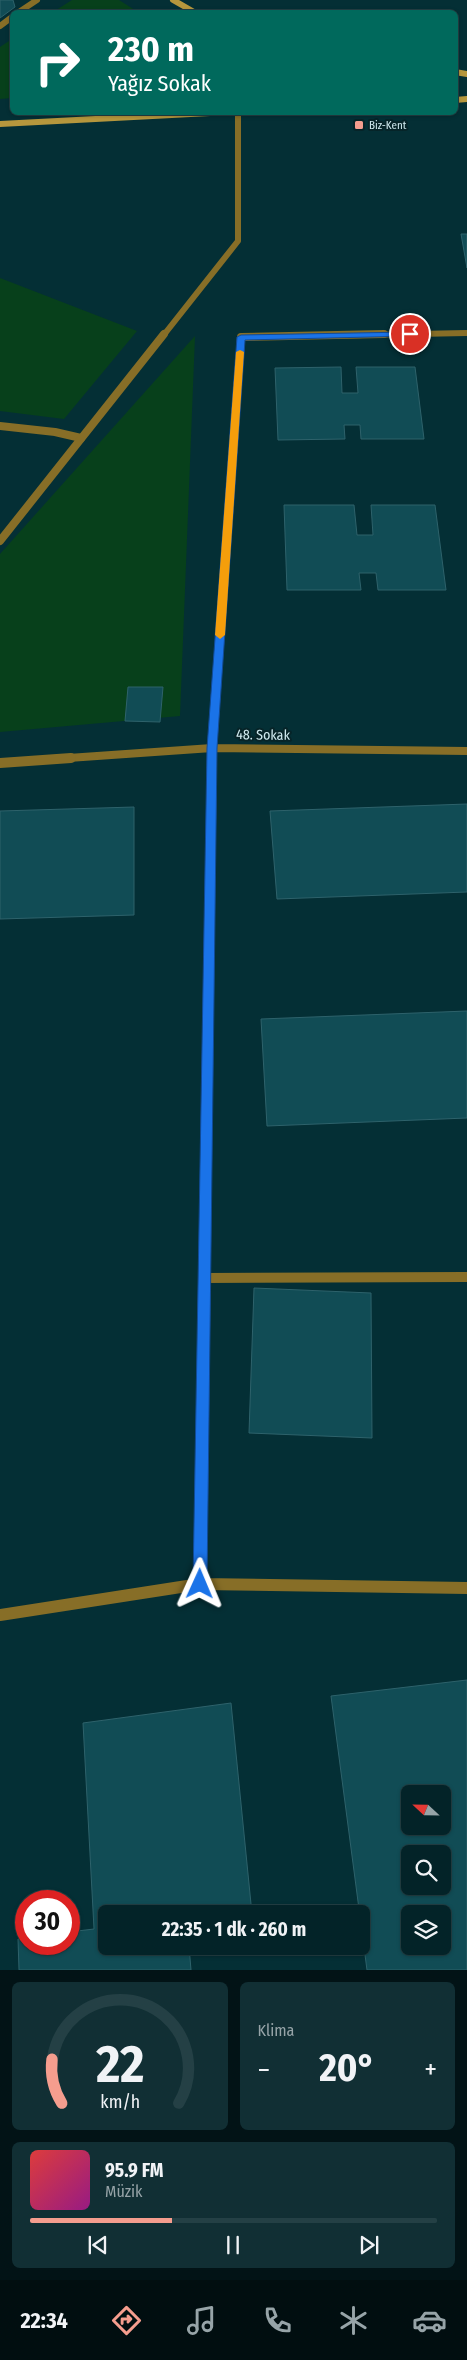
<!DOCTYPE html>
<html lang="tr">
<head>
<meta charset="utf-8">
<style>
	:root { --surface:#032328; --page:#112f34; --text:#f1f3f6; --muted:#97a4a8; --line:#244045; --accent:#f59d8e }
	body { margin:0; font-family:"Fira Sans Condensed",sans-serif; background:var(--page); color:var(--text); height:100vh; display:flex; flex-direction:column; font-size:19px; white-space:nowrap }
	* { box-sizing:border-box; margin:0 }
	p { font-size:16px; color:var(--muted) }
	.icon { flex:none; width:28px; height:28px; fill:none; stroke:currentColor; stroke-width:2; stroke-linecap:round; stroke-linejoin:round }
	.map { position:relative; height:1970px; overflow:hidden }
	.drawer { display:flex; flex-direction:column; gap:12px; padding:12px; background:#021316; flex:1 }
	.drawer>* { flex:none }
	.banner { position:absolute; left:10px; top:10px; width:448px; height:105px; border-radius:8px; box-shadow:0 1px 4px #0004,0 0 0 1px var(--line); background:#00695c; color:#fff; overflow:hidden }
	.needle { width:32px; rotate:292deg }
	.tools { position:absolute; left:401px; top:1785px; display:grid; gap:10px }
	.tools a { display:grid; place-items:center; width:50px; height:50px; border-radius:8px; background:var(--surface); box-shadow:0 1px 4px #0004,0 0 0 1px var(--line); font-size:25px }
	.speed { position:absolute; left:15px; top:1890px; display:flex; gap:10px; font-size:25px; font-weight:700; text-align:center }
	.speed>* { display:grid; place-content:center; width:65px; height:65px; border-radius:50%; background:var(--surface); box-shadow:0 1px 4px #0004,0 0 0 1px var(--line); line-height:1 }
	.speed .limit { border:8px solid #d22; background:#fff; color:#111 }
	.pin { position:absolute; display:grid; place-items:center; width:42px; height:42px; color:#fff; margin:-21px; border:2px solid #fff; border-radius:50%; box-shadow:0 1px 5px #0007 }
	.me { position:absolute; width:55px; margin:-28px; rotate:1deg; stroke-linejoin:round; filter:drop-shadow(0 0 4px #0008) }
	.turn { display:flex; align-items:center; gap:18px; height:105px; padding:0 15px; font-size:22px }
	.turn .icon { width:65px; height:65px; stroke-width:2.5 }
	.turn b { display:block; font-size:35px; line-height:42px }
	.big { font-size:38px; font-weight:700; line-height:1.1 }
	.drawer .card { flex:1; display:flex; flex-direction:column; justify-content:center; gap:8px; min-width:0; padding:0 18px; border-radius:8px; background:var(--page) }
	.drawer .dial { align-items:center; gap:0 }
	.dial svg { height:130px; overflow:visible; fill:none; stroke:var(--line); stroke-width:7; stroke-linecap:round; text-anchor:middle }
	.dial text { fill:var(--text); stroke:none }
	.song { display:flex; align-items:center; gap:15px }
	.cover { width:60px; height:60px; border-radius:8px; background:linear-gradient(135deg,hsl(0 70% 55%),hsl(310 70% 35%)) }
	.played { height:5px; border-radius:2px; background:linear-gradient(90deg,var(--accent) 35%,var(--line) 35%) }
	.keys { display:flex; justify-content:space-around; direction:ltr }
	.heat { display:flex; justify-content:space-between; align-items:center; font-size:28px; direction:ltr }
	.drawer .tiles { flex:1; display:grid; gap:12px; grid-template-columns:1fr 1fr }
	.card:last-child { grid-column:span 2 }
	.trip { position:absolute; left:98px; top:1905px; width:272px; height:50px; border-radius:8px; background:var(--surface); box-shadow:0 1px 4px #0004,0 0 0 1px var(--line); font-weight:700; line-height:50px; text-align:center }
	.dock { display:flex; height:80px; justify-content:space-around; align-items:center; background:#010e10; color:var(--muted) }
	.dock .icon { width:35px; height:35px }
	.dock .current { color:var(--accent) }
	.dock b { font-size:22px; color:var(--text) }
	.map>svg:first-child { display:block }
	.green { fill:#07401b }
	.building { fill:#114c55; stroke:#2e626b; fill-rule:evenodd }
	.lines { fill:none; stroke-linecap:round; stroke-linejoin:round }
	.lane-far1 { stroke:#876e27; stroke-width:8 }
	.lane { stroke:#876e27; stroke-width:10 }
	.street-far3 { stroke:#876e27; stroke-width:6 }
	.street-far2 { stroke:#876e27; stroke-width:8 }
	.street-far1 { stroke:#876e27; stroke-width:10 }
	.street { stroke:#876e27; stroke-width:12 }
	.secondary { stroke:#b6973d; stroke-width:6 }
	.route { fill:#1a73e8; stroke:#114b97 }
	.slow { fill:#f59e0b }
	.poi-dot { fill:#f59d8e; stroke:#072428; stroke-width:2 }
	.labels { text-anchor:middle; dominant-baseline:central; stroke-width:4; stroke-linejoin:round; paint-order:stroke }
	.far-poi-label { font-size:11px; fill:#cfe9ee; stroke:#072428; text-anchor:start }
	.street-label { font-size:14px; fill:#cfe9ee; stroke:#072428 }
</style>
</head>
<body>
<div class="map">
<svg width="467" height="1970" viewBox="0 0 467 1970">
	<rect width="100%" height="100%" fill="#042f35"/>
	<path class="green" d="M72,0H119L138,12H53Z
		M12,39V98L0,99V47Z
		M0,278L137,331L64,419L0,411Z
		M195,336L180,716L0,732V554Z"/>
	<path class="building" d="M0,0H13L15,7L0,18Z
		M461,234H467V268Z
		M341,367L342,393H358L356,367H415L424,439H361L360,425H344L345,439L278,440L275,368Z
		M284,505H354L357,535H373L371,505H435L446,590H378L376,573H359L361,590H287Z
		M128,687H163L160,722L125,721Z
		M467,804V892L277,899L270,811Z
		M134,807V915L0,919V811Z
		M467,1011V1118L267,1126L261,1019Z
		M254,1288L371,1293L372,1438L249,1433Z
		M467,1680V1970H367L331,1696ZM410,1794H442V1826H410ZM410,1854H442V1886H410ZM410,1914H442V1946H410Z
		M231,1703L252,1914H106V1946H189L191,1970H19L18,1939L26,1938V1944H69V1932L94,1929L83,1723Z"/>
	<g class="lines">
		<path class="lane-far1" d="M0,426L55,432L81,438"/>
		<path class="lane" d="M204,1278L466,1277"/>
		<path class="street-far3" d="M19,12L37,0
			M0,26L12,17
			M163,336L238,241V112
			M313,336L467,333"/>
		<path class="street-far2" d="M0,541L164,334
			M54,759L212,748L467,751
			M212,759L241,337L384,334"/>
		<path class="street-far1" d="M0,763L71,758
			M204,1294L212,758"/>
		<path class="street" d="M200,1584L204,1293
			M0,1615L200,1584L467,1588"/>
		<path class="secondary" d="M173,0L194,12
			M455,72L467,74
			M455,100L467,99
			M0,124L229,112"/>
	</g>
	<path class="route" d="M410,332L413,333V336L245,340L217,748L207,1584L205,1589L200,1591L195,1589L193,1584L207,748L237,337L241,335Z"/>
	<path class="slow" d="M240,350L244,352L225,635L220,639L215,635L236,352Z"/>
	<rect class="poi-dot" x="354" y="120" width="10" height="10" rx="2.5"/>
	<g class="labels">
		<g class="far-poi-label">
			<text x="369" y="125">Biz-Kent</text>
		</g>
		<g class="street-label">
			<text transform="translate(263 735) rotate(1)">48. Sokak</text>
		</g>
	</g>
</svg>
<div class="tools">
<a><svg class="needle" viewBox="-14 -14 28 28"><path d="M0-13l5 13h-10z" fill="#e53935"/><path d="M0 13l5-13h-10z" fill="#97a4a8"/></svg></a>
<a><svg class="icon" aria-label="search" viewBox="0 0 24 24"><circle cx="10" cy="10" r="6"/><path d="M15 15l6 6"/></svg></a>
<a><svg class="icon" aria-label="layers" viewBox="0 0 24 24"><path d="M12 4l9 5-9 5-9-5zM3 14l9 5 9-5"/></svg></a>
</div>
<div class="speed"><div class="limit">30</div></div>
<div class="pin" style="left:410px;top:334px;background:#d93025"><svg class="icon" aria-label="arrive" viewBox="0 0 24 24"><path d="M6 21V4h12l-3 4 3 4H6"/></svg></div>
<svg class="me" style="left:200px;top:1584px" viewBox="-20 -20 40 40"><path d="M0-17L14 15 0 8-14 15z" fill="#1a73e8" stroke="#fff" stroke-width="4"/></svg>
<div class="trip">22:35 · 1 dk · 260 m</div>
<div class="banner">
<div class="turn"><svg class="icon" aria-label="right" viewBox="0 0 24 24"><path d="M7 20v-9h11M14 6l5 5-5 5"/></svg><div><b>230 m</b>Yağız Sokak</div></div>
</div>
</div>
<section class="drawer">
<div class="tiles">
<div class="card dial"><svg viewBox="0 0 100 80">
<path d="M14 69A42 42 0 1 1 86 69"/>
<path d="M14 69A42 42 0 0 1 8 42" stroke="#f59d8e"/>
<text x="50" y="56" font-size="32" font-weight="700">22</text>
<text x="50" y="72" font-size="11">km/h</text>
</svg></div>
<div class="card"><p>Klima</p>
<div class="heat"><a>−</a><b class="big">20°</b><a>+</a></div>
</div>
<div class="card">
<div class="song"><i class="cover"></i><div><b>95.9 FM</b><p>Müzik</p></div></div>
<div class="played"></div>
<div class="keys"><svg class="icon" aria-label="previous" viewBox="0 0 24 24"><path d="M18 5L8 12l10 7zM5 5v14"/></svg><svg class="icon" aria-label="pause" viewBox="0 0 24 24"><path d="M8 5v14M16 5v14"/></svg><svg class="icon" aria-label="next" viewBox="0 0 24 24"><path d="M6 5l10 7-10 7zM19 5v14"/></svg></div>
</div>
</div>
</section>
<nav class="dock">
<b>22:34</b>
<svg class="icon current" aria-label="directions" viewBox="0 0 24 24"><path d="M12 3l9 9-9 9-9-9zM9 14v-3h6M13 9l2 2-2 2"/></svg>
<svg class="icon" aria-label="music" viewBox="0 0 24 24"><path d="M9 18V5l10-2v13"/><circle cx="6" cy="18" r="3"/><circle cx="16" cy="16" r="3"/></svg>
<svg class="icon" aria-label="phone" viewBox="0 0 24 24"><path d="M5 4h4l2 5-3 2q2 4 5 5l2-3 5 2v4C11 20 4 13 5 4z"/></svg>
<svg class="icon" aria-label="climate" viewBox="0 0 24 24"><path d="M12 3v18M4 7l16 10M4 17L20 7"/></svg>
<svg class="icon" aria-label="car" viewBox="0 0 24 24"><path d="M5 17H2v-5l4-1 3-4h7l3 4 3 1v5h-3M9 17h6M6 11h13"/><circle cx="7" cy="17" r="2"/><circle cx="17" cy="17" r="2"/></svg>
</nav>
</body>
</html>
